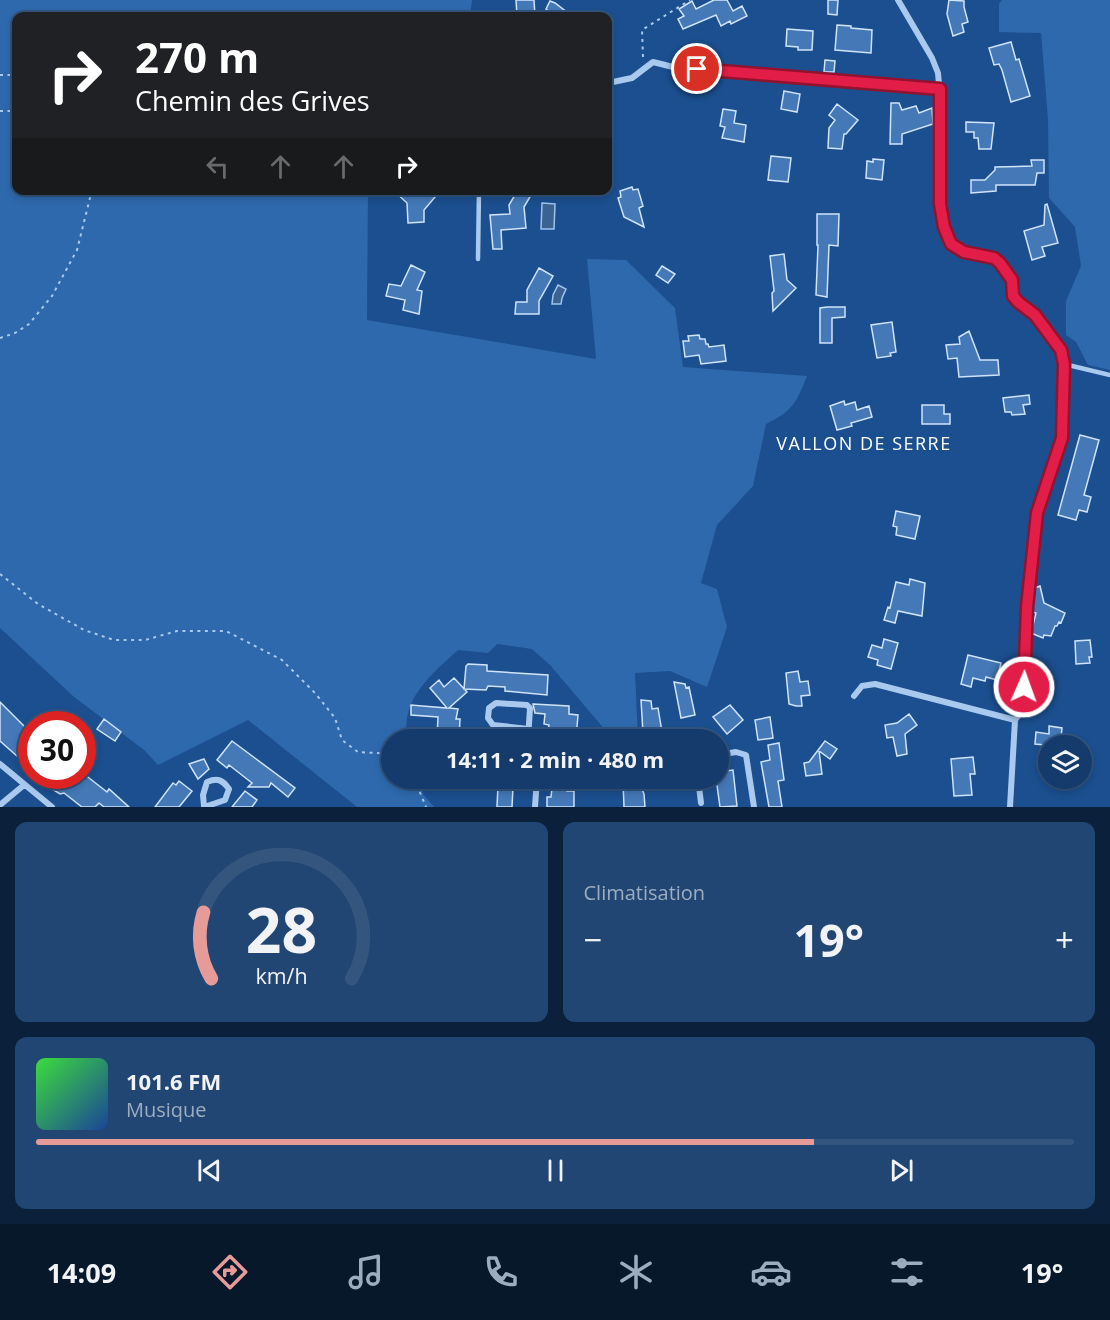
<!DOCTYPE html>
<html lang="fr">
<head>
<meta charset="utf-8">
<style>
	:root { --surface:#143b6b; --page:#214673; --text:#f1f3f6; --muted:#9dadc1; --line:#33557e; --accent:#e69b98 }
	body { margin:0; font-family:"Open Sans",sans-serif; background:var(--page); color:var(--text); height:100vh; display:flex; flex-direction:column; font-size:22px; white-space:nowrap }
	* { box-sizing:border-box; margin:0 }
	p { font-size:20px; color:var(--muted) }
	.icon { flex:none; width:33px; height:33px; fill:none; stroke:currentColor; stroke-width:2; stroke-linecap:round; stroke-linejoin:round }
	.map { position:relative; height:807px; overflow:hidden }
	.drawer { display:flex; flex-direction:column; gap:15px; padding:15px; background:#0b203b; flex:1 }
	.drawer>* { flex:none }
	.hud { position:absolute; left:12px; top:12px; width:600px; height:183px; border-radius:12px; box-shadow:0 3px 9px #0003,0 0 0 2px var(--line); background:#202124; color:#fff; overflow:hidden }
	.fabs { position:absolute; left:1038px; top:735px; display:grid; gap:12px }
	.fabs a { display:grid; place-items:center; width:54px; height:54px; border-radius:50%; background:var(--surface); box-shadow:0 3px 9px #0003,0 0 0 2px var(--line); font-size:30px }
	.speed { position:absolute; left:18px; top:711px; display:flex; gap:12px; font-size:30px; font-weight:700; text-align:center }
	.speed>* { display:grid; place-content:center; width:78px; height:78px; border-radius:50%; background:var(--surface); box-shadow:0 3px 9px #0003,0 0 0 2px var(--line); line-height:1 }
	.speed .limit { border:9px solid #d22; background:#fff; color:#111 }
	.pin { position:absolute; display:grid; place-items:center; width:51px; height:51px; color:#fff; margin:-26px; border:3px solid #fff; border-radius:50%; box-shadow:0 2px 6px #0007 }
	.me { position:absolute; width:66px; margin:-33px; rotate:2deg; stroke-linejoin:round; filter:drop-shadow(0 0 4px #0008) }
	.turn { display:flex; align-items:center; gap:21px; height:126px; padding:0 24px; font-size:27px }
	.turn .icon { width:78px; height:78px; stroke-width:2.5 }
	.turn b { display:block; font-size:42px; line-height:51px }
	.lanes { display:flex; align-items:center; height:57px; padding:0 24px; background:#0003; justify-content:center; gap:30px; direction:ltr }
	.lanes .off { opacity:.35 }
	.big { font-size:45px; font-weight:700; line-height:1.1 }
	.drawer .widget { flex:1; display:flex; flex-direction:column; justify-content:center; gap:9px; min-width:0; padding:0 21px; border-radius:12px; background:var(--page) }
	.drawer .dial { align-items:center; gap:0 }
	.dial svg { height:156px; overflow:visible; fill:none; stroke:var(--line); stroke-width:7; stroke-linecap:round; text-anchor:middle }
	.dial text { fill:var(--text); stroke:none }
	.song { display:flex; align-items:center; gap:18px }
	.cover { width:72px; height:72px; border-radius:9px; background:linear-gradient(135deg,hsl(120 70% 55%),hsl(220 70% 35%)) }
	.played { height:6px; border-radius:3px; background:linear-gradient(90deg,var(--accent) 75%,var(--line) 75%) }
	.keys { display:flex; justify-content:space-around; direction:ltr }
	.heat { display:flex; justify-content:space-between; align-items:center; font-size:33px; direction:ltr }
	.drawer .tiles { flex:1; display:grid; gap:15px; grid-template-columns:1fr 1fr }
	.widget:last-child { grid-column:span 2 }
	.trip { position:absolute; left:381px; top:729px; width:348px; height:60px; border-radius:30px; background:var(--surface); box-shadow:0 3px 9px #0003,0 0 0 2px var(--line); font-weight:700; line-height:60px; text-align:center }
	.menu { display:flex; height:96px; justify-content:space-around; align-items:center; background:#08182b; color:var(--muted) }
	.menu .icon { width:42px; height:42px }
	.menu .selected { color:var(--accent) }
	.menu b { font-size:27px; color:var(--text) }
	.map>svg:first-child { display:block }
	.green { fill:#2e69ad }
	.water { fill:#3c6290; stroke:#9cc4f0; stroke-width:1.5 }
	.building { fill:#4478b7; stroke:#cfe3fa; stroke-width:1.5 }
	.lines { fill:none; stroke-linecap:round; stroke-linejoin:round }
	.path { stroke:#a9c9ee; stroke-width:2; stroke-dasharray:3 4.5; stroke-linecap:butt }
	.lane { stroke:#a9c9ee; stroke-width:4.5 }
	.street { stroke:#a9c9ee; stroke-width:6 }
	.route-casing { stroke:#92132f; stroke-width:15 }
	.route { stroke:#e11d48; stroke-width:10 }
	.labels { text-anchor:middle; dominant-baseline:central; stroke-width:4.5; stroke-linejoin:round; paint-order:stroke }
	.neighbourhood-label { font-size:18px; letter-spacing:1.5px; fill:#fff; stroke:#1b4f8f }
</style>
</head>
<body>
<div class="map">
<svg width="1110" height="807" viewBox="0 0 1110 807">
	<rect width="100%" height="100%" fill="#1b4f8f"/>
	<path class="green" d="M0,0H472L470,16H16V190L368,191L367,320L596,359L587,259L626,260L675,308L683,367L807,376C796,403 793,411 766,424L753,486L717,525L701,583L717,589L727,627L707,687L670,671L635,673L638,739H605L606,731L550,665L532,649L497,644L488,653L458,650C432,674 399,700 408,739L392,740V778L419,779L423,794L434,807H357L248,720L158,765L144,750L73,696L0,628Z
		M1002,0H1110V370L1088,365L1076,342L1066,335V301L1081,266L1075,227L1049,198L1048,119L1041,33L999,32V4Z"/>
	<path class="water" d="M542,203L555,204L554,229H541Z
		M558,285L566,289L562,298L561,304H552L553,295Z"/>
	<path class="building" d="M516,0H534L535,16H517Z
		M714,0H727L733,11L742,6L747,16L731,24L730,21L721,26L716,15L683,29L678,19L684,16L679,9L692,1L696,9Z
		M828,0H838L837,15L828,14Z
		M949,0L964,1V7L968,22L962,24L964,32L953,36L947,14Z
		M550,1L555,3L572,16H556L546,9Z
		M837,25L851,26V28L872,30L871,53L835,50Z
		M787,29L813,31L812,50H798V47L786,46Z
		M1011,42L1016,60L1019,59L1030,96L1011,102L1002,70L999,64L994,65L989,48Z
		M825,60L835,61L834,72H824Z
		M784,91L800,94L797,112L781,109Z
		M891,103H899L902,110L916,106L919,113L932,108L933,124L902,134V144H890Z
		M837,104L858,120L846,134H844L842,149L828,148L829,128L835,120L829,115Z
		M723,109L736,111L734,123L746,125L744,142L722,138L725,127L720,126Z
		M966,122L994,123L991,149H979L978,138H974V132H966Z
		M771,156L791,158L788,182L768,180Z
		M873,159L884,160L882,180L866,178L867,161L873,162Z
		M1031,160H1044V173H1037L1035,185H996V191L971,193V180H985L995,170V167L1032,166Z
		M632,187L633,190L638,189L643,206L639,208L644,227L624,217L618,198L621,197L620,191Z
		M393,190H441L424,210V222L408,223L407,203Z
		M518,190H534L524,207L526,228L501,230L502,249H493L490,215L510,214L509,205Z
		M1047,204L1058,243L1042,247L1045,256L1032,260L1024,231L1044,225L1045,205Z
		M817,214H839L838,246L829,245L827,297L816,295L818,245H817Z
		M784,254L787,280L796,288L773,311L772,293L774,291L770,256Z
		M411,265L425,272L417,290L422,291L419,314L403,310L405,300L386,296L389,284L401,286Z
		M662,266L675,274L668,283L656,275Z
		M539,268L553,276L539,301V314H515L516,302H527V290Z
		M827,307H845V317L832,318V343H820V308Z
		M892,322L896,352L890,353L891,356L877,358L871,325Z
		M969,331L980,360H998L999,375L959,377L957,358L948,359L946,345L960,344L959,337Z
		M699,335L700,339H705L706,344H708L709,347L724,345L726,361L701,364L699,355L685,357L683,341H689L688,336Z
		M1029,395L1030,404L1023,405L1025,414L1012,415L1011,412H1005L1003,398Z
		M844,401L845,405L855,402L857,410L869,406L872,417L851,423L852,426L837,430L830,406Z
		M922,405H944V414H950V424H922Z
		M1080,435L1099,440L1084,495L1091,497L1087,512L1079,510L1076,520L1058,515Z
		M896,511L920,516L915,539L896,535L897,527L893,526Z
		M910,579L925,583L922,616L898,611L895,623L884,620L888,607L890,608L896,582L909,585Z
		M1040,586L1044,603L1065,613L1061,623L1059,622L1057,626H1055L1051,636L1044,635L1043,638L1031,633L1036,613L1032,612L1034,588Z
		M884,639L898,643L891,669L877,665L878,660L868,657L872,645L882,648Z
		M1090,640L1092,657H1089L1090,663L1076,664L1075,641Z
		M968,655L1001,663L997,680L986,677L985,681L973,678L971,687L961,684Z
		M468,664L487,665V671L548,675L547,695L505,691V687L488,686L486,690L464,689L466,666Z
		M798,671L800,682L808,681L810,695L801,696L802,706H796L789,704L786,673Z
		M454,678L467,692L449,708L458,709L456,719H460L459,740H447L437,737L438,717L411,715V705L447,708L430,688L439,680L444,687Z
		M674,682L685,684L686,688L689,687L695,715L681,718Z
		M641,700L651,701L652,709L658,708L662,732L643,733Z
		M0,702L32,734V759L26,764L0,741Z
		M533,704L569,706V714L578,715L576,739L553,738L554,734H548L549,725L544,724L545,714L535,713Z
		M730,705L743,720L727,734L713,717Z
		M909,714L917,725L905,734L907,754L897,756L893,737L887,738L885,725L897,723Z
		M770,717L773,738L758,740L755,720Z
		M104,719L121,732L115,741L97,729Z
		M1049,726L1062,728L1061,738L1058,737L1056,746L1035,744L1036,732L1049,734Z
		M232,741L295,788L288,797L271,783L269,787H248L252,783L229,765L227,768L217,760Z
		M825,741L837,749L830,759L819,751L822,774L806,776L804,763L809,762Z
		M779,743L784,780L778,781L782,807H769L761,762L770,760L768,745Z
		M973,757L975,774H970L972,795L954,796L951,759Z
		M204,759L209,769L198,779L189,764Z
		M733,770L737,806L720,807L716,778H718V772Z
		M84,774L107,792L109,789L129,807H104L99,803L95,807H82L64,793L60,794L52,789L54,786L41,776Z
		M179,781L192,791L179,807H155L173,783L176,785Z
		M623,782H639L644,794L645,807H624Z
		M498,785L513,787L512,807H497Z
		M552,788L567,789V791H574V807H547V797H551Z
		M245,791L257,800L252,807H232Z"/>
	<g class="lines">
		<path class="path" d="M643,57L642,30L690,0
			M0,75H16
			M0,111H16
			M0,338L15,333L29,324L52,296L77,250L92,190
			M0,574L38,604L84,630L114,640H145L177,631H226L282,660L315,693L335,718L342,740L358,752L392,754
			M414,778L426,807"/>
		<path class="lane" d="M478,259L479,190
			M1064,364L1110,375"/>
		<path class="street" d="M898,0L932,58L938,73L942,120L940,204L944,227L951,244L964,252L994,258L1000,263L1012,280L1013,296L1018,302L1035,315L1061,350L1064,364L1062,438L1037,513L1031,559L1027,607L1023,710L1015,720L1010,807
			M608,83L632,78L653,62L677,68L940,89
			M854,696L862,686L875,684L1015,720
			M528,740L530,708L527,705L496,703L489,708L488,718L493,725L529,729
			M718,755L736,752L746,755L754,807
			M0,764L52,807
			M698,778L701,803
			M0,805L24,785
			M204,807L225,800L229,789C222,779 217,778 207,782L203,795L204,806
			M535,807L537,778"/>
	</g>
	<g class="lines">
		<g class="route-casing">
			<path id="route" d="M697,69L940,89V204L944,227L951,244L964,252L994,258L1000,263L1012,280L1013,296L1018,302L1035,315L1061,350L1064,364L1062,438L1037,513L1027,607L1024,687"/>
		</g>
		<use href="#route" class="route"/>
	</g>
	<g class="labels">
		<g class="neighbourhood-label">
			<text x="864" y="443">VALLON DE SERRE</text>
		</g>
	</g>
</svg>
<div class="fabs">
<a><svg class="icon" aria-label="layers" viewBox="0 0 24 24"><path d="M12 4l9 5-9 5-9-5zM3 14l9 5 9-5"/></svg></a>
</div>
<div class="speed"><div class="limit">30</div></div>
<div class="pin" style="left:697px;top:69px;background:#d93025"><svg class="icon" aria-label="arrive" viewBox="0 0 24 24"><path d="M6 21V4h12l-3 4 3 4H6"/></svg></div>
<svg class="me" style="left:1024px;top:687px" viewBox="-20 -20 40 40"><circle r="17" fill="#e11d48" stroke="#fff" stroke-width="3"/><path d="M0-11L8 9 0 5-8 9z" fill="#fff"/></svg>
<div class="trip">14:11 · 2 min · 480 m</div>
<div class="hud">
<div class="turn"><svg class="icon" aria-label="right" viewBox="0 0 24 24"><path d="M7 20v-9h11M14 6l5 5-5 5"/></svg><div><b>270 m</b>Chemin des Grives</div></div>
<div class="lanes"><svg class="icon off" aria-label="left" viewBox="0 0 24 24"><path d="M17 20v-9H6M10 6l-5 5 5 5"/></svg><svg class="icon off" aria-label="ahead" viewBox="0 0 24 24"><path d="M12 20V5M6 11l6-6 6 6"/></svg><svg class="icon off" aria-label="ahead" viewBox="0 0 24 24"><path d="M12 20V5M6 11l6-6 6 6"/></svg><svg class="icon" aria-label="right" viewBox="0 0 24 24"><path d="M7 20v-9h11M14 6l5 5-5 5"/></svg></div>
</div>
</div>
<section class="drawer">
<div class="tiles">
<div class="widget dial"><svg viewBox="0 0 100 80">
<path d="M14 69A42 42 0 1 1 86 69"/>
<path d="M14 69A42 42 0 0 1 10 35" stroke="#e69b98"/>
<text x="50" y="56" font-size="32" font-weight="700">28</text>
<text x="50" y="72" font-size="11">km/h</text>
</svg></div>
<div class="widget"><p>Climatisation</p>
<div class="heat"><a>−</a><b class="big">19°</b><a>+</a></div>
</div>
<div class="widget">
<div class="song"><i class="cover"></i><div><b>101.6 FM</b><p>Musique</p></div></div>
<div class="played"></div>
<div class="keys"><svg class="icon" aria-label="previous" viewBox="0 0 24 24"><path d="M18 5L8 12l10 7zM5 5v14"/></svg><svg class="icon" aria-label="pause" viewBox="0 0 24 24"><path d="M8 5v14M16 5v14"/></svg><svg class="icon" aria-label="next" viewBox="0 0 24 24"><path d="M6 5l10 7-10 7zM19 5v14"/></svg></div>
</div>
</div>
</section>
<nav class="menu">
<b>14:09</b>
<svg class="icon selected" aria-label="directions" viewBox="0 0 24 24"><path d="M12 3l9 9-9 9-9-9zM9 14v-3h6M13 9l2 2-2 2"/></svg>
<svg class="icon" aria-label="music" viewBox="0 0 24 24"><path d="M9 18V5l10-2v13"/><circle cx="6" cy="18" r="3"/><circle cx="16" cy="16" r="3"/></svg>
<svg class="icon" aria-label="phone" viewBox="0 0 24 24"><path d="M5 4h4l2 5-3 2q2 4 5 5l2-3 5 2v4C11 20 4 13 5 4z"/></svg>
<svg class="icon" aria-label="climate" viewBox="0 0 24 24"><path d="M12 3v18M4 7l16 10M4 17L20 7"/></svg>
<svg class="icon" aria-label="car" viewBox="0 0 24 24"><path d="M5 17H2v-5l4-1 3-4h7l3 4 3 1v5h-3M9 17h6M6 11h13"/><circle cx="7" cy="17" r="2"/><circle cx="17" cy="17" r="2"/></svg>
<svg class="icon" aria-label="filters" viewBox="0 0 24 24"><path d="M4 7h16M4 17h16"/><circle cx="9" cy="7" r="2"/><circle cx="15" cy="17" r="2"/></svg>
<b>19°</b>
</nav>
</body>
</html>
